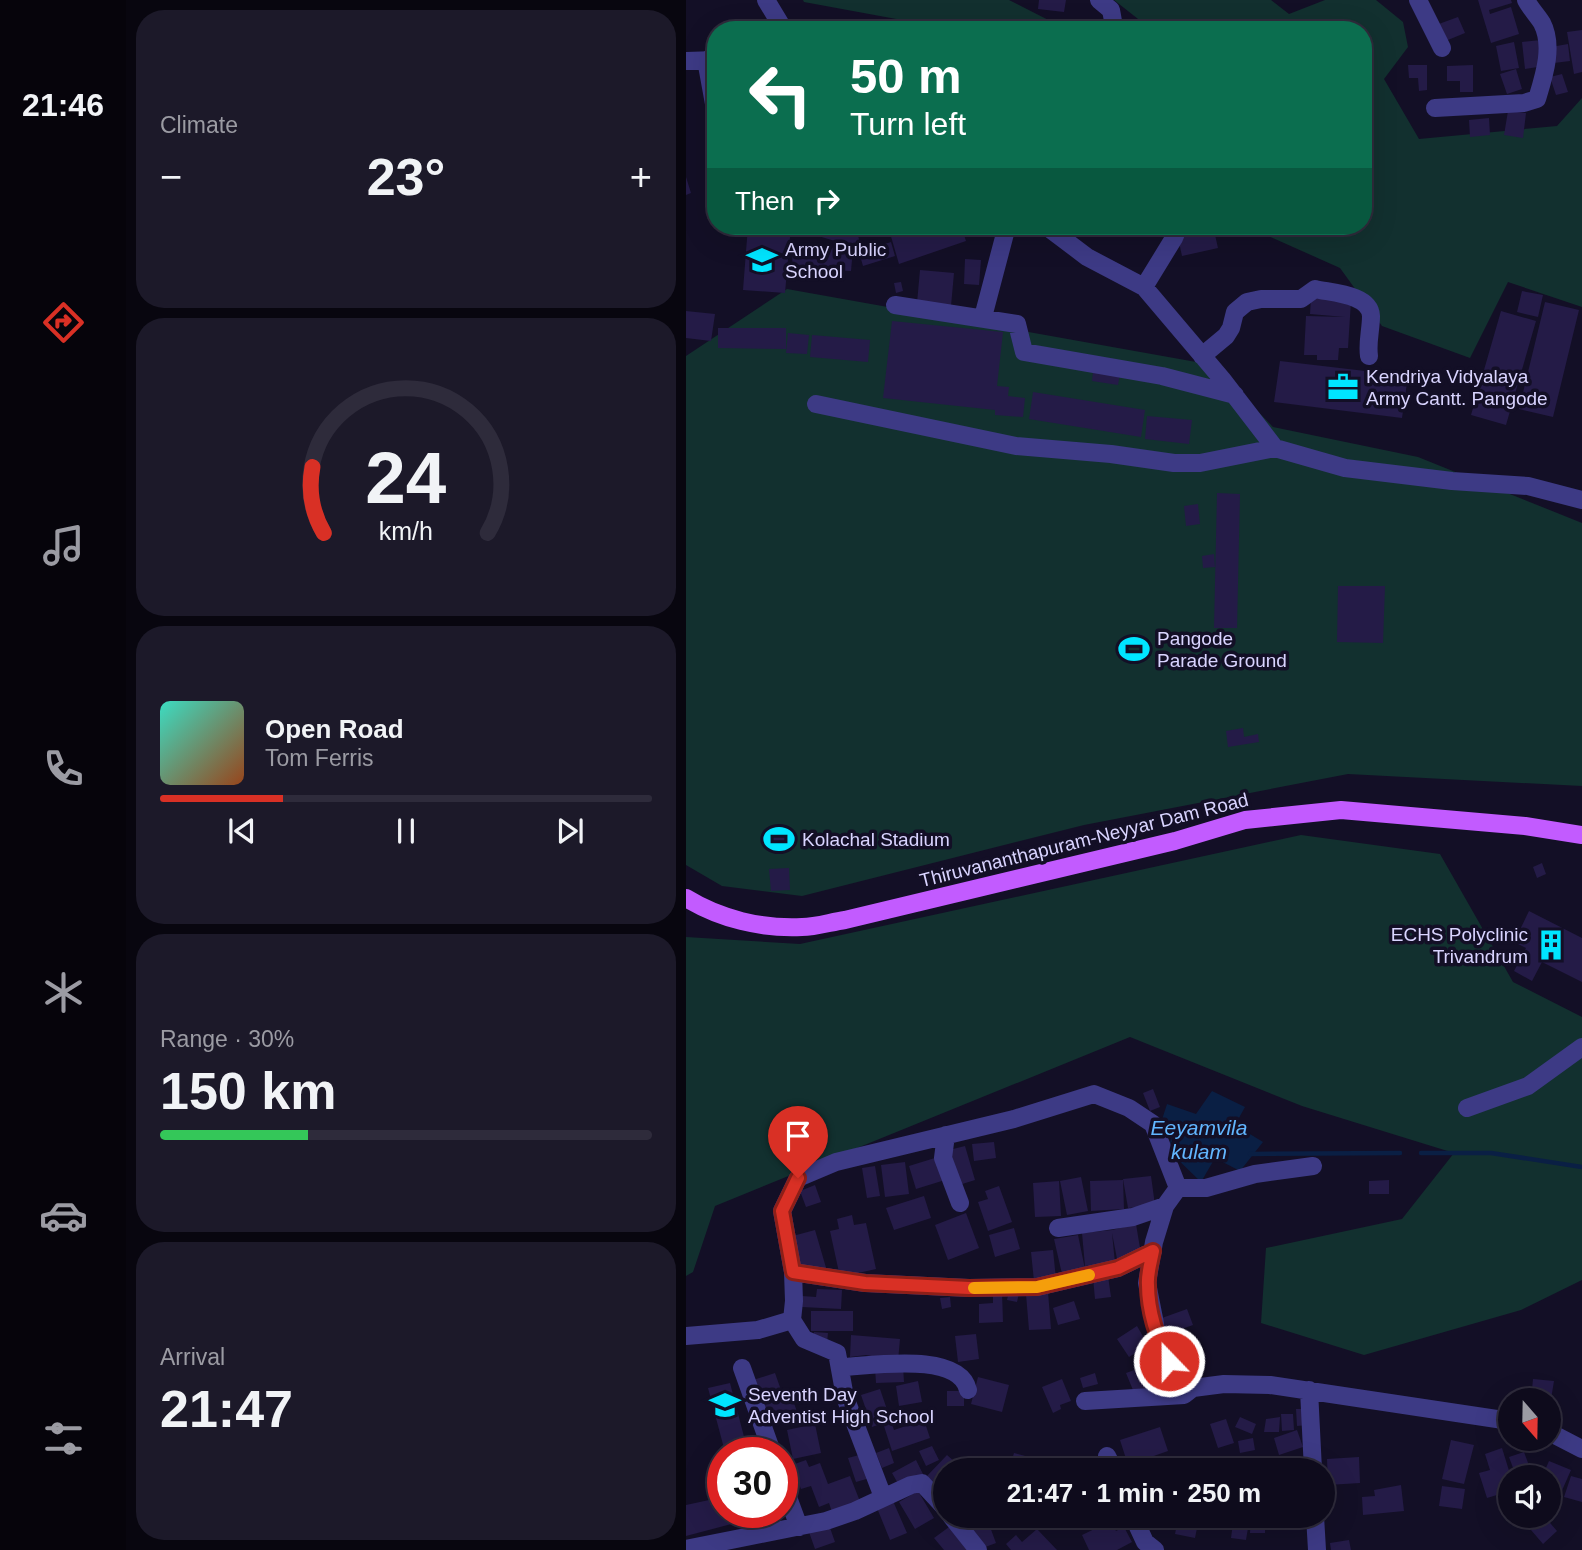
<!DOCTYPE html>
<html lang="en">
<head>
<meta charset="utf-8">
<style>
	:root { --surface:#0e0b1c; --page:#1c1929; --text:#f1f3f6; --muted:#9b9ba3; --line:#2e2b3b; --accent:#d93025 }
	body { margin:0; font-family:Helvetica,sans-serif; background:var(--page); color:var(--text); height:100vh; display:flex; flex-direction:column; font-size:26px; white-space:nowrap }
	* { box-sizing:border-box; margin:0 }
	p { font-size:23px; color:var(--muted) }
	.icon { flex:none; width:38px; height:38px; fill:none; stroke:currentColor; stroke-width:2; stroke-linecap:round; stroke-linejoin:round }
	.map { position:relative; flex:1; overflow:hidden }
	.sheet { display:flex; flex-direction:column; gap:10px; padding:10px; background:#08060f; width:560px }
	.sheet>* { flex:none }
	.hud { position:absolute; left:21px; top:21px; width:665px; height:214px; border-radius:28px; box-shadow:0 7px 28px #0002,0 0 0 2px var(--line); background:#0b6e4f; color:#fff; overflow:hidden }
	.needle { width:46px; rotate:160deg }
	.controls { position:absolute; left:812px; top:1388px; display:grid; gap:14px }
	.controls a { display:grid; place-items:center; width:63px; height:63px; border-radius:50%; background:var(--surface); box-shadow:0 7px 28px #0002,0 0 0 2px var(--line); font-size:35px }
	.speed { position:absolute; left:21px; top:1437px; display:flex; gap:14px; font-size:35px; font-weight:700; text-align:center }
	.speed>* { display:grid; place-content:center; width:91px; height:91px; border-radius:50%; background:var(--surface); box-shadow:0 7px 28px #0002,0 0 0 2px var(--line); line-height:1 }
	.speed .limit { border:10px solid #d22; background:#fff; color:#111 }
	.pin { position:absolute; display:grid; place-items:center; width:60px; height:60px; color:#fff; margin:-72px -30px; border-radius:50% 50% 50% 0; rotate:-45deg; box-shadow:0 0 7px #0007 }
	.pin .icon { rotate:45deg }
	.me { position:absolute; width:77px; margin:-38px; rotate:338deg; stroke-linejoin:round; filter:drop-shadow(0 0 5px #0008) }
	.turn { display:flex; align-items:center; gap:24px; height:147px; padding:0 28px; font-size:32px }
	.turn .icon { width:91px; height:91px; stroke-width:2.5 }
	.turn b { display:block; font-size:49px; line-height:60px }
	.then { display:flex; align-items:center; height:66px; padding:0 28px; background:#0003; gap:14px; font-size:26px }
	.big { font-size:52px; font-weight:700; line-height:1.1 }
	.sheet .widget { flex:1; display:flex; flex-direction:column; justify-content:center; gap:10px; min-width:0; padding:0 24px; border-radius:28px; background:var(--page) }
	.sheet .dial { align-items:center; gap:0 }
	.dial svg { height:182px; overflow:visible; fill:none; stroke:var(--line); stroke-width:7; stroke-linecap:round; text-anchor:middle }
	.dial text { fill:var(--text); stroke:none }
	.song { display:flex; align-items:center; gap:21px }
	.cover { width:84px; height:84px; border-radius:10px; background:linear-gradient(135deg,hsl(170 70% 55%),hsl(20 70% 35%)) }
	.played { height:7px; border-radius:4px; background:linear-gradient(90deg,var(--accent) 25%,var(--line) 25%) }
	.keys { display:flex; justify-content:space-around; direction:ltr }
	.heat { display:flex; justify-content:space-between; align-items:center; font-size:38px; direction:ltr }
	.charge { height:10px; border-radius:5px; background:linear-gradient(90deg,#34c759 30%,var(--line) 0) }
	.trip { position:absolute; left:247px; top:1458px; width:402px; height:70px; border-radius:35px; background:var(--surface); box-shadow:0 7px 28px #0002,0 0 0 2px var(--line); font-weight:700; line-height:70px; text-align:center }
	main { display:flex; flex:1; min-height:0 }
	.tab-bar { display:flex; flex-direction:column; width:126px; justify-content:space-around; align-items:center; background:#06040b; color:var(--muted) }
	.tab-bar .icon { width:49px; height:49px }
	.tab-bar .on { color:var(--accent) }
	.tab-bar b { font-size:32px; color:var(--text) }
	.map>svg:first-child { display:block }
	.green { fill:#12302f }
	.water { fill:#0a1f44 }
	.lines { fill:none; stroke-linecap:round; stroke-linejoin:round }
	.stream { stroke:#0a1f44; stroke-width:4.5 }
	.building { fill:#241b47 }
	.minor { stroke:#3d3a85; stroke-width:18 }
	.major { stroke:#c25bff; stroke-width:18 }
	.route-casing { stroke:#8d1f18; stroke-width:18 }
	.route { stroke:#d93025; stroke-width:12 }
	.slow { stroke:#f59e0b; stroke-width:12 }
	.labels { text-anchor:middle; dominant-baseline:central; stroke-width:7; stroke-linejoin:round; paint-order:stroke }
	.poi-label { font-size:19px; fill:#d9d4ff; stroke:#130f26; text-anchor:start }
	.street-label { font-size:19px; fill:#d9d4ff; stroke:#130f26 }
	.water-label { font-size:21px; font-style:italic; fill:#62b6ff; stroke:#130f26 }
</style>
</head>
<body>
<main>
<nav class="tab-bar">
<b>21:46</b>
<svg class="icon on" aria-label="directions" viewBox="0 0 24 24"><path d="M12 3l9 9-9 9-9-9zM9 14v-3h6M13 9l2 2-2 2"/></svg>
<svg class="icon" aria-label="music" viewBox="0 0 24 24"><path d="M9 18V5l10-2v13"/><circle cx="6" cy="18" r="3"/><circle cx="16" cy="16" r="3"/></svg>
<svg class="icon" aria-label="phone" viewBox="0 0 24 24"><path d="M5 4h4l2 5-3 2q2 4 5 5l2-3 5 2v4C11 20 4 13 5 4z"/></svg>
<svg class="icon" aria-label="climate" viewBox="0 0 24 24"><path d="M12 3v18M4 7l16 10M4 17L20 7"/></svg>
<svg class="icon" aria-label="car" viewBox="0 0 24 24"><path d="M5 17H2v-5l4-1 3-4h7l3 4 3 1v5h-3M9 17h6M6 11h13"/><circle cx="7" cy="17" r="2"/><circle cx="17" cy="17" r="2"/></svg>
<svg class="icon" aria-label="filters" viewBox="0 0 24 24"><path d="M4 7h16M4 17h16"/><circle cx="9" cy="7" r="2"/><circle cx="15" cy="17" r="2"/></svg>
</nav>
<section class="sheet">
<div class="widget"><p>Climate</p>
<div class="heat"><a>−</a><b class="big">23°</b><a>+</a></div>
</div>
<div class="widget dial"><svg viewBox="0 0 100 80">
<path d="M14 69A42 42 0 1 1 86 69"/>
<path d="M14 69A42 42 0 0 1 9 40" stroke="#d93025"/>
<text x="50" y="56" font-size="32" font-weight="700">24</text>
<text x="50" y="72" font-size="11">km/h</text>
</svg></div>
<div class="widget">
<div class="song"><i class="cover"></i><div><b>Open Road</b><p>Tom Ferris</p></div></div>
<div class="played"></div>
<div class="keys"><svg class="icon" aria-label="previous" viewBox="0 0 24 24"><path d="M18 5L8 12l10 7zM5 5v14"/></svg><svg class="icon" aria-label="pause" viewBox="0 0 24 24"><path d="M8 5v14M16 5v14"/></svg><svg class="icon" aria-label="next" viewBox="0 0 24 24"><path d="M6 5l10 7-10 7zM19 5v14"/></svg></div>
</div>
<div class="widget"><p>Range · 30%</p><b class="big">150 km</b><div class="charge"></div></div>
<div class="widget"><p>Arrival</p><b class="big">21:47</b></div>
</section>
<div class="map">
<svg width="896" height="1550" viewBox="0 0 896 1550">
	<rect width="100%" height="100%" fill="#130f26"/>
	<path class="green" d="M117,0H323L378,28L270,30L118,2Z
		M428,0H585L603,14L639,0H690L717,22L722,47L698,79L733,139L871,126L896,98V307L822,282L784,358L696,326L654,268L560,226H677V30H466Z
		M101,289L527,365L587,427L732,457L896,523V786L662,774L398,825L116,896L36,886L0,865V356Z
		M615,835L754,854L827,982L896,1017V1280L835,1310L678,1355L575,1323L580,1248L716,1219L768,1153L616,1106L444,1037L29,1206L7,1272L0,1276V937L114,944Z"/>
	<path class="water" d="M526,1091L559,1107L549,1125L577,1142L554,1171L529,1158L515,1182L482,1150L486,1135L473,1129L481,1104L510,1114Z"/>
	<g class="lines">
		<path class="stream" d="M735,1153H805L896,1167
			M564,1154L714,1153"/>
	</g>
	<path class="building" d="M353,0H380L378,12L352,9Z
		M792,0H825L826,3L803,10L804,14L825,7L833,34L805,43Z
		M772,17L779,33L757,42L750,25Z
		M896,30V72L888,74L881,32Z
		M855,40L858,66L839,69L836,42Z
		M828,42L833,68L815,71L810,46Z
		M882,44L884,61L868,63L865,47Z
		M722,65H741V90L733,91L732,78H723Z
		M787,65V92H774V81H761V66Z
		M830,69L836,89L821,94L814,74Z
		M876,74L882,92L870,95L864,77Z
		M822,111L840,113L837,138L818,135Z
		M803,118L804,135L784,137L783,120Z
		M0,177L5,193L0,195Z
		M62,226H105L99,293L57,290Z
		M114,226H169L176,249L112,230Z
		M202,226H275L280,241L213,264Z
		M449,226H470L462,235Z
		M521,226H527L532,248L496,256L491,233Z
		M205,242L209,256L177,266L173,252Z
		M107,245L167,249L165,271L106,268Z
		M279,259L295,260L293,285L278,284Z
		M234,270L268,273L265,306L231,303Z
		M215,282L217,291L210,293L208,283Z
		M836,291L857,295L852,317L831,312Z
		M625,298L665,301L662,348H653L652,360H631V355H618L620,316L659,317L624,314Z
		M859,302L893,310L867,417L833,409Z
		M0,311L29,314L25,341L0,338Z
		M815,311L850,321L820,425L785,415Z
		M206,321L317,332L311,386L323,387L322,396L339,398L337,417L309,415V410L197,398Z
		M32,328H100V349L32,348Z
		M102,333L123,335L121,354L100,353Z
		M126,335L184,340L182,362L124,357Z
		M594,361L722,376L716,418L588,402Z
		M407,371L434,374L432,385L406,381Z
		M347,392L459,410L455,437L343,419Z
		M461,416L506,420L503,444L459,439Z
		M531,493L554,494L551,628H528Z
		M512,504L514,524L500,526L498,506Z
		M528,554L529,567L517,568L516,556Z
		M652,586H699L697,643L651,642Z
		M557,728L558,737L572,734L573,742L542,747L540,731Z
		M103,827L108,843L82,851L77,835Z
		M856,863L860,874L851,878L847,867Z
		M103,868L104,890L85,891L83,869Z
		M843,911L896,938V982L856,962L846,981L828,971L840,948L828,942Z
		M467,1089L474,1107L464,1111L457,1093Z
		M308,1142L310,1158L288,1161L286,1144Z
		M279,1146L289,1180L273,1185L263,1150Z
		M252,1157L259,1180L230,1189L223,1166Z
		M219,1162L223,1194L199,1197L195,1165Z
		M189,1166L194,1196L181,1198L176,1168Z
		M465,1176L469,1205L442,1208L437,1179Z
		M395,1177L402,1211L381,1215L374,1181Z
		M437,1180L438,1209L405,1211L404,1181Z
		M703,1180V1194H683V1181Z
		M373,1181L375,1216L349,1217L347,1183Z
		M129,1185L135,1202L120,1207L114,1191Z
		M313,1186L326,1222L302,1231L292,1202L302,1199L299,1191Z
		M238,1196L245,1218L208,1230L200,1208Z
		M280,1213L293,1248L262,1260L249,1225Z
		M166,1215L168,1225L180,1223L190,1269L154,1277L144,1231L153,1229L151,1219Z
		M450,1224L456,1260L432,1264L426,1233L429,1263L399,1266L396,1233L426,1230Z
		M328,1228L334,1249L309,1257L303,1235Z
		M129,1230L141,1271L115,1278L103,1237Z
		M392,1235L399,1269L376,1274L368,1239Z
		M367,1250L370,1279L348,1281L345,1252Z
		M422,1276L425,1297L409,1299L407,1278Z
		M131,1289L156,1290L155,1309L116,1307V1296L130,1297Z
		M323,1291L333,1293L331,1302L321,1300Z
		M316,1292L317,1322L293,1323V1304L307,1303V1293Z
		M362,1292L365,1329L343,1330L340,1294Z
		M264,1297L265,1307L256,1309L254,1298Z
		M388,1301L394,1319L372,1325L367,1308Z
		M501,1309L507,1325L482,1334L476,1318Z
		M125,1311H167V1331H125Z
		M451,1326L462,1345L443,1357L431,1339Z
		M128,1332L142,1333L141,1343L127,1342Z
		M290,1334L293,1359L272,1362L269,1336Z
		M165,1335L214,1339L212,1361L180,1355L164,1357Z
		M462,1365L471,1387L449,1395L440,1373Z
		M217,1366L218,1382L190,1383L189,1368Z
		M89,1373L95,1390L70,1399L64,1381Z
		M409,1373L412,1384L397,1388L394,1378Z
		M292,1377L323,1385L316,1412L285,1404Z
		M376,1379L385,1401L374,1405L375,1409L367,1413L356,1387Z
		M847,1379L868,1381L864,1405L863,1400H845Z
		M232,1381L236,1402L213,1406L210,1386Z
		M44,1383L62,1452H39L22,1388Z
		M194,1389L208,1430L223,1425L220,1416L235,1411L244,1438L206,1451L197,1423L186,1427L175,1395Z
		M261,1391H278V1406H261Z
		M105,1395L113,1417L86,1426L78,1405Z
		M610,1409H621L622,1425L611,1426Z
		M595,1414H607L608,1430L596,1431Z
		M554,1417L570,1424L566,1434L549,1427Z
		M594,1417L593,1432H578L580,1419Z
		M540,1419L548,1443L532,1448L524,1424Z
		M129,1424L135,1453L107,1459L101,1430Z
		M474,1427L482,1451L442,1465L434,1440Z
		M611,1430L617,1447L593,1455L588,1438Z
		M567,1438L569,1450L554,1453L552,1441Z
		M765,1440L788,1445L778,1484L756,1479Z
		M246,1446L253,1460L240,1466L233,1451Z
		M203,1448L208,1463L196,1468L190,1453Z
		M816,1448L825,1477L824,1491L801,1498L793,1473L804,1470L799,1454Z
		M838,1452L845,1471L830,1476L823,1457Z
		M328,1453L361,1462L359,1470H323Z
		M177,1454L184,1478L170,1482L162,1458Z
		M261,1455L278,1470H259V1493L241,1476Z
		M673,1457L674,1483L642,1485L641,1459Z
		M412,1458L415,1470H397L395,1464Z
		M120,1460L123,1467L134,1463L142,1484L164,1476L175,1504L147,1515L143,1503L133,1507L125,1486L115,1489L106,1465Z
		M230,1460L237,1474L214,1487L206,1473Z
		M863,1461L885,1470L874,1495L863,1491V1477H856Z
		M885,1476L896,1479V1502L878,1497Z
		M715,1485L718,1511L677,1515L676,1497L689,1496L688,1490Z
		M756,1486L779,1489L776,1509L753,1506Z
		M232,1491L248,1518L229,1529L213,1502Z
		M37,1497V1512L87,1513L0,1536V1505Z
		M863,1499L873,1502L868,1518L863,1516Z
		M207,1501L221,1533L204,1540L191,1508Z
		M294,1516H300L310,1543L294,1549L283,1520Z
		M329,1516H363L330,1529L325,1517Z
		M548,1516H564L560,1540L545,1538Z
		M565,1516H579V1533H564Z
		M832,1516H844L845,1527L833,1528Z
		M859,1517L871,1531L857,1544L845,1530Z
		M492,1519L512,1523L509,1538L489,1534Z
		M425,1521L430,1531L438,1527L446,1542L431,1550H403L396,1535Z
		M143,1525L149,1542L129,1549L123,1532Z
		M263,1527L281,1550H258L248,1538Z
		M351,1529L371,1550H325L320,1544L330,1535L336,1542Z
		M663,1540L665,1550H645L644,1543Z"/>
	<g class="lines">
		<path class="minor" d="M80,0L98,30
			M413,0L425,10L427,21L422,30
			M732,0L756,48
			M20,60L30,115
			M0,61L30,60
			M749,108L838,103L851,99C858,76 868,46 856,23C851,15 844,8 840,0
			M360,226L401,257L458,287L536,379L589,448L659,468L766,481L842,486L896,500
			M458,287L488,238L493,226
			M209,305L331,324L338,352L476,376L549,395
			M297,317L321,226
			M516,356L540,336L545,328L549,312L561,302L575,299H615L629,289C645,293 684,294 685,316C685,330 681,342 683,356
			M130,404L330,446L425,454L488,463H514L589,448
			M781,1108L842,1086L896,1047
			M260,1135L257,1158L274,1203
			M492,1188H520L569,1174L627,1166
			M372,1228L447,1217L479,1206
			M107,1272L179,1283L283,1288L351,1287L432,1268L467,1251
			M106,1320L118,1339L151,1353L159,1397L197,1497
			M0,1336L72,1330L106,1320L108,1301L107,1272L96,1211L112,1178L150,1162L328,1119L408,1094L443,1108L467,1124L492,1188L479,1206L468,1242L461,1283L473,1344L492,1378L507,1388L538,1384L584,1385L824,1421
			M155,1367C185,1366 273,1351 282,1390
			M56,1368L86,1452
			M623,1390L627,1470
			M399,1401L498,1395L507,1388
			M863,1432L896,1449
			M421,1456L428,1470
			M96,1481L113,1527
			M265,1516L292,1550
			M447,1516L459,1542L469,1550
			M629,1516L631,1550
			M0,1549L140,1521L169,1511L225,1485L236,1483L259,1508"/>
		<path class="major" d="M0,898C34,919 76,929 116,927C130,927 145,922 159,920L489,841L559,820L655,810L839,826L896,835"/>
	</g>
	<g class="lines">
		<g class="route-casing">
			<path id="route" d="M112,1178L96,1211L107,1272L179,1283L283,1288L351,1287L432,1268L467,1251C465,1262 461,1274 462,1285C462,1311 471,1339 483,1361"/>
		</g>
		<use href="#route" class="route"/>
		<path class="slow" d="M288,1288L351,1287L403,1275"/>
	</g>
	<defs>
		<g id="school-bare" transform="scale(2.415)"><path d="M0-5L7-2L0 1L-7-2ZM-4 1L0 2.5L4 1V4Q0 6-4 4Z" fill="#00e5ff" stroke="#130f26" stroke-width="2.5" paint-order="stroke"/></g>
		<g id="office-bare" transform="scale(2.415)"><path d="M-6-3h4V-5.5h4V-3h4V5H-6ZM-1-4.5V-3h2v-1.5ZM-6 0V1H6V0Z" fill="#00e5ff" stroke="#130f26" stroke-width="2.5" paint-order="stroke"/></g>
		<g id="stadium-bare" transform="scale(2.415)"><path d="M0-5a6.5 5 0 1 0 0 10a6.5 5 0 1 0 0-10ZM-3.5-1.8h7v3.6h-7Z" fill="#00e5ff" stroke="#130f26" stroke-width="2.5" paint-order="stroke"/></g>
		<g id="building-bare" transform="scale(2.415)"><path d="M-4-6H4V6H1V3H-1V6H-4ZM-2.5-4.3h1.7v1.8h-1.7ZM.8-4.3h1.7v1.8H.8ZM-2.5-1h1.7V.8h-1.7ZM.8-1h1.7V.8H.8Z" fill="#00e5ff" stroke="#130f26" stroke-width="2.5" paint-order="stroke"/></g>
	</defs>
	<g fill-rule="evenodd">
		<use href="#school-bare" x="76" y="260"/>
		<use href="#office-bare" x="657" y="387"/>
		<use href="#stadium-bare" x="448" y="649"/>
		<use href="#stadium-bare" x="93" y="839"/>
		<use href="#building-bare" x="865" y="945"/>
		<use href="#school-bare" x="39" y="1405"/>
	</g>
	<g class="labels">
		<g class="poi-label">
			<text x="99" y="249">Army Public<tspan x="99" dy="22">School</tspan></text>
			<text x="680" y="376">Kendriya Vidyalaya<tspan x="680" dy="22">Army Cantt. Pangode</tspan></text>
			<text x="471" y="638">Pangode<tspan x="471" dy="22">Parade Ground</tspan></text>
			<text x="116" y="839">Kolachal Stadium</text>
			<text x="842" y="934" text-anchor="end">ECHS Polyclinic<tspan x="842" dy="22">Trivandrum</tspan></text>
			<text x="62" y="1394">Seventh Day<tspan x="62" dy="22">Adventist High School</tspan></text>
		</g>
		<g class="street-label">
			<text transform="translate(398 840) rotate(-14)">Thiruvananthapuram-Neyyar Dam Road</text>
		</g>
		<g class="water-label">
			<text x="513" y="1127">Eeyamvila<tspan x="513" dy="24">kulam</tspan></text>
		</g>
	</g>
</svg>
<div class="controls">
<a><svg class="needle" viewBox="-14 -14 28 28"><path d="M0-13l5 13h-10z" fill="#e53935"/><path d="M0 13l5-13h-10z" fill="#9b9ba3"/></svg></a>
<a><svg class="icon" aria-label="sound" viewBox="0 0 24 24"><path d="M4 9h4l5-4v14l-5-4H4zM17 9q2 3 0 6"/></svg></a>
</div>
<div class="speed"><div class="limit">30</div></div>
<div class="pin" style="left:112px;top:1178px;background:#d93025"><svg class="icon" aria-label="arrive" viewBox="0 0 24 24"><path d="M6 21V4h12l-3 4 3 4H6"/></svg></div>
<svg class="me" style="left:483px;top:1361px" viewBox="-20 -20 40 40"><circle r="17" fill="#d93025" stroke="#fff" stroke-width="3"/><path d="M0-11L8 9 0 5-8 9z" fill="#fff"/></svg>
<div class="trip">21:47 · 1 min · 250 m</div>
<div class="hud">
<div class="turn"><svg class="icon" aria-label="left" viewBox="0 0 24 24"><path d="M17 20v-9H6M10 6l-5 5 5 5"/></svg><div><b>50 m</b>Turn left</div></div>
<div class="then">Then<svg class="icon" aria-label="right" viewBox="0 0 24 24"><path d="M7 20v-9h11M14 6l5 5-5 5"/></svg></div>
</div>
</div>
</main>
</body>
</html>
